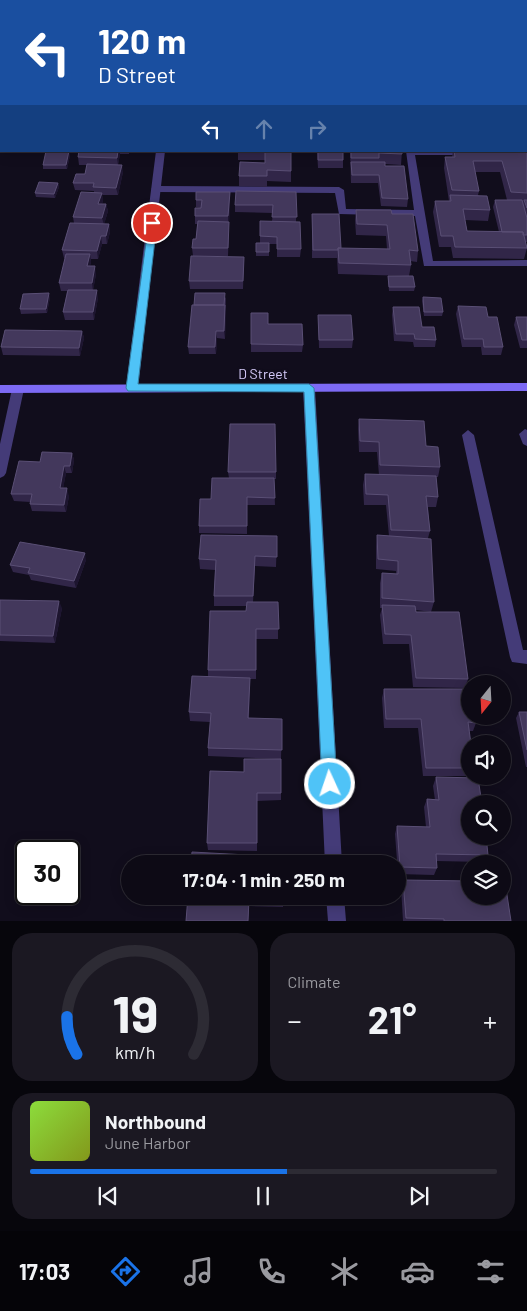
<!DOCTYPE html>
<html lang="en">
<head>
<meta charset="utf-8">
<style>
	:root { --surface:#0d0a15; --page:#1b1822; --text:#f1f3f6; --muted:#9a9aa0; --line:#2d2b34; --accent:#1a73e8 }
	body { margin:0; font-family:Barlow,sans-serif; background:var(--page); color:var(--text); height:100vh; display:flex; flex-direction:column; font-size:19px; white-space:nowrap }
	* { box-sizing:border-box; margin:0 }
	p { font-size:16px; color:var(--muted) }
	.icon { flex:none; width:28px; height:28px; fill:none; stroke:currentColor; stroke-width:2; stroke-linecap:round; stroke-linejoin:round }
	.map { position:relative; height:921px; overflow:hidden }
	.side { display:flex; flex-direction:column; gap:12px; padding:12px; background:#07060c; flex:1 }
	.side>* { flex:none }
	.top-card { position:absolute; left:0px; top:0px; width:528px; height:152px; box-shadow:0 2px 12px #0003,0 0 0 1px var(--line); background:#1a4fa0; color:#fff; overflow:hidden }
	.needle { width:32px; rotate:198deg }
	.controls { position:absolute; left:461px; top:675px; display:grid; gap:10px }
	.controls a { display:grid; place-items:center; width:50px; height:50px; border-radius:50%; background:var(--surface); box-shadow:0 2px 12px #0003,0 0 0 1px var(--line); font-size:25px }
	.speed { position:absolute; left:15px; top:840px; display:flex; gap:10px; font-size:25px; font-weight:700; text-align:center }
	.speed>* { display:grid; place-content:center; width:65px; height:65px; border-radius:50%; background:var(--surface); box-shadow:0 2px 12px #0003,0 0 0 1px var(--line); line-height:1 }
	.speed .limit { border:2px solid #111; border-radius:8px; background:#fff; color:#111 }
	.pin { position:absolute; display:grid; place-items:center; width:42px; height:42px; color:#fff; margin:-21px; border:2px solid #fff; border-radius:50%; box-shadow:0 1px 5px #0007 }
	.me { position:absolute; width:55px; margin:-28px; rotate:357deg; stroke-linejoin:round; filter:drop-shadow(0 0 4px #0008) }
	.turn { display:flex; align-items:center; gap:18px; height:105px; padding:0 15px; font-size:22px }
	.turn .icon { width:65px; height:65px; stroke-width:2.5 }
	.turn b { display:block; font-size:35px; line-height:42px }
	.lanes { display:flex; align-items:center; height:48px; padding:0 15px; background:#0003; justify-content:center; gap:25px; direction:ltr }
	.lanes .off { opacity:.35 }
	.big { font-size:38px; font-weight:700; line-height:1.1 }
	.side .tile { flex:1; display:flex; flex-direction:column; justify-content:center; gap:8px; min-width:0; padding:0 18px; border-radius:20px; background:var(--page) }
	.side .dial { align-items:center; gap:0 }
	.dial svg { height:130px; overflow:visible; fill:none; stroke:var(--line); stroke-width:7; stroke-linecap:round; text-anchor:middle }
	.dial text { fill:var(--text); stroke:none }
	.song { display:flex; align-items:center; gap:15px }
	.cover { width:60px; height:60px; border-radius:8px; background:linear-gradient(135deg,hsl(90 70% 55%),hsl(70 70% 35%)) }
	.played { height:5px; border-radius:2px; background:linear-gradient(90deg,var(--accent) 55%,var(--line) 55%) }
	.keys { display:flex; justify-content:space-around; direction:ltr }
	.heat { display:flex; justify-content:space-between; align-items:center; font-size:28px; direction:ltr }
	.side .tiles { flex:1; display:grid; gap:12px; grid-template-columns:1fr 1fr }
	.tile:last-child { grid-column:span 2 }
	.trip { position:absolute; left:121px; top:855px; width:285px; height:50px; border-radius:25px; background:var(--surface); box-shadow:0 2px 12px #0003,0 0 0 1px var(--line); font-weight:700; line-height:50px; text-align:center }
	.menu { display:flex; height:80px; justify-content:space-around; align-items:center; background:#050408; color:var(--muted) }
	.menu .icon { width:35px; height:35px }
	.menu .current { color:var(--accent) }
	.menu b { font-size:22px; color:var(--text) }
	.map>svg:first-child { display:block }
	.lines { fill:none; stroke-linecap:round; stroke-linejoin:round }
	.lane { fill:#443b78; fill-rule:evenodd }
	.street { fill:#443b78; fill-rule:evenodd }
	.secondary { fill:#7d6af4; fill-rule:evenodd }
	.wall { fill:#312648; fill-rule:evenodd }
	.shaded-wall { fill:#1d152f }
	.building { fill:#43385c; stroke:#5a4f75 }
	.route { fill:#4fc3f7; stroke:#337fa1 }
	.labels { text-anchor:middle; dominant-baseline:central; stroke-width:5; stroke-linejoin:round; paint-order:stroke }
	.street-label { font-size:14px; fill:#d6ccfb; stroke:#110d1c }
</style>
</head>
<body>
<div class="map">
<svg width="527" height="921" viewBox="0 0 527 921">
	<rect width="100%" height="100%" fill="#110d1c"/>
	<g class="lines">
		<path class="lane" d="M419,0H427V1H419Z
			M406,151L475,152L470,155H415L433,261L527,260V266H424L415,216L339,214L335,193L156,192L151,189L156,186L339,187L344,190L346,209L414,210Z
			M18,385L24,389L6,473L4,476L0,478V444L12,389Z
			M525,429L527,430V446L523,444L519,434Z
			M468,430L474,435L523,650H527V664L512,662L510,657L462,435Z"/>
		<path class="street" d="M176,0H184V1H176Z
			M367,0H375V1H367Z
			M156,151H165L138,388L132,392L126,388Z
			M309,384L315,388L342,864H325L303,388Z
			M326,896H344L346,921H328Z"/>
		<path class="secondary" d="M527,383V391L0,393V385Z"/>
	</g>
	<path class="wall" d="M211,0H241V1H211Z
		M275,0H301V1H275Z
		M443,0H527V36L526,34V1H443Z
		M0,12H1V91H0Z
		M526,41H527V83H526Z
		M526,95H527V122H526Z
		M527,148V242H525L527,248L524,259L453,258L451,247H439L433,212L435,201H449L444,168L445,157H452L453,151H526ZM475,172H500L507,200H495L493,207L499,232L467,231L465,220L488,221L490,210L478,195L479,191Z
		M79,151H129V154H120L118,165L123,172L118,195H102L103,200L102,204H106L108,211L104,224H109L110,232L107,244H102L98,259H91V262L90,266L96,274L93,290L98,298L94,320H65L63,312L67,291H61L59,283L65,258H64L62,250L74,223L73,217L94,192V191L75,190L73,183L85,174L87,165H79L78,157Z
		M238,151H291V182L267,181V187L239,186V176L265,163V160H238Z
		M317,151H343V168H318Z
		M350,151H402L401,165L385,164V166L408,199L407,207L381,206L378,183H351Z
		M70,155L67,169H43V165Z
		M58,183L59,187L55,198L36,197L35,193Z
		M230,192L228,256H193L192,248L196,239L197,224H195V216L201,208L196,207V200Z
		M296,192V222L301,249L300,257H277V244H269V256H256V243H260V221H272L273,213L235,212V205Z
		M356,210L392,214L418,251L417,262L410,261L411,265L409,276L338,274L337,258H312V214L341,248L387,249L386,236L356,235L355,220Z
		M244,257L243,289H190L189,281Z
		M388,276L415,287L414,291H389L388,280Z
		M50,297L47,313L21,314L20,309Z
		M226,297L225,339L217,338L216,354H189L188,347Z
		M423,297L443,312L442,316H424L422,301Z
		M458,306L488,317L503,347L501,355H482L481,347H462L456,314Z
		M393,307L422,327L436,340L435,347H414L413,342L394,341L392,315Z
		M251,313L268,324L303,345L302,352H251Z
		M318,315L353,340L352,348H319Z
		M516,317H527V348H520L514,325Z
		M82,331L84,338L80,356L3,355L1,347Z
		M359,419L426,446L440,467L438,477H436L438,497L436,507H428L430,531L428,538L434,602L431,612L416,610V612L468,679L465,688L413,687L409,644H383L380,615L382,608H380V583L382,573L396,574V571L376,569V546L377,535L389,536L386,505H364L363,485L365,474L379,475L377,452H359L358,429Z
		M72,453L74,460L72,473H66L63,488L69,496L66,512L32,511L30,504V502L14,501L11,494L40,462Z
		M228,472H276V479H274L275,505H247V534L199,533V526L229,478Z
		M277,536L276,567L255,566L253,602H278V639H256V679H250L249,718L282,719L281,759L208,756V748L210,722L190,721L189,712L208,677V670L246,611L247,606H214V596L215,570L200,569L199,559Z
		M86,560L76,588L31,580L29,575L13,572L10,565Z
		M0,600L62,608L55,643L0,641Z
		M384,689L476,723L473,731H469L470,776H423L418,728H384L382,698Z
		M519,712H527V767H526L516,718Z
		M210,771L281,793V800L257,801V851L208,850L207,843Z
		M436,777L488,855L484,862L436,861L437,868L434,875L398,874L395,834L397,826L426,827L424,807L427,799L435,800L433,786Z
		M403,880L511,921H403L401,887Z
		M188,896H283V907L249,906L248,921H186Z"/>
	<path class="shaded-wall" d="M1,118V130L0,134V121Z
		M69,151L70,155L67,169L66,165Z
		M118,151H120V154L118,165L117,158Z
		M122,165L123,172L118,195L116,188Z
		M58,183L59,187L55,198L54,194Z
		M230,192V200L228,256V216Z
		M102,193L103,200L100,211L98,204Z
		M106,204L108,211L104,225L102,218Z
		M109,224L110,232L107,244L106,236Z
		M101,236L102,244L98,259L97,251Z
		M90,254L91,262L88,274L87,266Z
		M95,266L96,274L93,291L92,283Z
		M97,290L98,298L94,320L93,312Z
		M49,293L50,297L47,313L46,309Z
		M225,305L226,312L225,339L224,331Z
		M82,331L84,338L80,356L79,348Z
		M216,331L217,338L216,354L215,347Z
		M72,453L74,460L72,473L70,466Z
		M64,466L66,473L62,495L60,488Z
		M67,488L69,496L66,512L64,505Z
		M85,553L86,560L76,588L74,581Z
		M59,601L62,608L55,643L53,636Z
		M250,678V687L248,727V718Z"/>
	<path class="building" d="M1,0H45L44,1H8V0Z
		M120,0H145L144,1H120Z
		M225,0H241V1H225Z
		M255,0H273V1H255Z
		M307,0H353V1H307Z
		M0,12H1V26H0Z
		M0,32H1V46H0Z
		M526,41H527V52H526Z
		M0,50H1V60H0Z
		M526,59H527V70H526Z
		M0,72H1V84H0Z
		M526,95H527V109H526Z
		M526,148H527V193L511,192L502,161H473L479,191L452,190L445,157H455L454,151H526Z
		M46,151H69L66,165H43Z
		M79,151H118L117,158L78,157Z
		M265,151H291V171L267,170V176H239L240,162L265,163Z
		M318,151H343V160H318Z
		M351,151H402V154L379,153V158H351Z
		M351,162H385V166H404L408,199L382,198L379,175H352Z
		M87,164L122,165L116,188L93,187L94,183H73L76,174H85Z
		M39,182L58,183L54,194L35,193Z
		M236,191L296,192L297,217H272L273,205H235Z
		M81,192L102,193L98,204H106L102,218L73,217Z
		M196,192H230L228,216H195V208H201L202,200H196Z
		M450,195L487,196L490,210L463,209L467,231L523,232L527,248L455,247L453,236H441L435,201H451Z
		M495,200H522L527,218V235H523V232H502Z
		M524,200H527V208Z
		M356,210H391L392,214H413L418,251L409,250L411,265L339,263L338,248L390,249L387,225L357,224Z
		M312,214H339L341,248H338V250H313Z
		M198,221L229,222L228,248H192L193,239H196Z
		M260,221L300,222L301,249H277V237L260,236Z
		M70,223L109,224L106,236H101L97,251L62,250Z
		M256,243H269V252H256Z
		M66,254H90L87,266H95L92,283H59Z
		M191,256L244,257L243,281H189Z
		M388,276H413L415,287H389Z
		M68,290H97L93,312H63Z
		M49,293L46,309H20L23,294Z
		M195,293H225L224,305H194Z
		M423,297L441,298L443,312H424Z
		M192,305H225L224,331H216L215,347H188Z
		M458,306L486,307L488,317H497L503,347H484L483,339H464Z
		M393,307H419L422,327H434L436,340L415,339L414,334H396Z
		M251,313H268V324H302L303,345L251,344Z
		M318,315H351L353,340H319Z
		M516,317H527V340H522Z
		M5,330L82,331L79,348L1,347Z
		M359,419L424,421L426,446L438,447L440,467L380,465L379,442L360,441Z
		M230,424H275L276,472H228Z
		M42,452L72,453L70,466H64L60,488H67L64,505L30,504L32,494H11L19,461L40,462Z
		M365,474L436,476L438,497L426,496L430,531L391,530L388,495L366,494Z
		M212,478H274L275,498L247,497V526H199L200,499H211Z
		M201,535L277,536V557L255,556L253,596H214L216,560L199,559Z
		M377,535L431,539L434,602L382,598V573L398,574V561L378,559Z
		M20,542L85,553L74,581L28,573L30,568L10,565Z
		M0,600L59,601L53,636L0,635Z
		M247,602H278L279,629H256V670H208L210,611H246Z
		M382,605L415,606L416,612H459L468,679L416,678L411,635L385,634Z
		M192,676L250,678L248,718L282,719V750L208,748L211,713L189,712Z
		M384,689H470V716H475L476,723L468,722L471,744H470V768H426L421,719H386Z
		M519,712H527V750Z
		M244,759H281V793H257V843H207L210,771L244,772Z
		M436,777L478,778L482,804H470V836H486L488,855L436,854L437,868L400,867L397,826L430,827L427,799L439,800Z
		M192,852L284,857V864H191Z
		M403,880L470,881V896H502V882H505L511,921H444V919L406,918Z
		M188,896H283V901L249,899L248,921H186Z"/>
	<path class="route" d="M149,221L157,223L138,384H309L314,388L337,784L335,790L330,792L325,790L322,784L304,392L128,391L126,388Z"/>
	<g class="labels">
		<g class="street-label">
			<text x="263" y="373">D Street</text>
		</g>
	</g>
</svg>
<div class="controls">
<a><svg class="needle" viewBox="-14 -14 28 28"><path d="M0-13l5 13h-10z" fill="#e53935"/><path d="M0 13l5-13h-10z" fill="#9a9aa0"/></svg></a>
<a><svg class="icon" aria-label="sound" viewBox="0 0 24 24"><path d="M4 9h4l5-4v14l-5-4H4zM17 9q2 3 0 6"/></svg></a>
<a><svg class="icon" aria-label="search" viewBox="0 0 24 24"><circle cx="10" cy="10" r="6"/><path d="M15 15l6 6"/></svg></a>
<a><svg class="icon" aria-label="layers" viewBox="0 0 24 24"><path d="M12 4l9 5-9 5-9-5zM3 14l9 5 9-5"/></svg></a>
</div>
<div class="speed"><div class="limit">30</div></div>
<div class="pin" style="left:152px;top:223px;background:#d93025"><svg class="icon" aria-label="arrive" viewBox="0 0 24 24"><path d="M6 21V4h12l-3 4 3 4H6"/></svg></div>
<svg class="me" style="left:330px;top:784px" viewBox="-20 -20 40 40"><circle r="17" fill="#4fc3f7" stroke="#fff" stroke-width="3"/><path d="M0-11L8 9 0 5-8 9z" fill="#fff"/></svg>
<div class="trip">17:04 · 1 min · 250 m</div>
<div class="top-card">
<div class="turn"><svg class="icon" aria-label="left" viewBox="0 0 24 24"><path d="M17 20v-9H6M10 6l-5 5 5 5"/></svg><div><b>120 m</b>D Street</div></div>
<div class="lanes"><svg class="icon" aria-label="left" viewBox="0 0 24 24"><path d="M17 20v-9H6M10 6l-5 5 5 5"/></svg><svg class="icon off" aria-label="ahead" viewBox="0 0 24 24"><path d="M12 20V5M6 11l6-6 6 6"/></svg><svg class="icon off" aria-label="right" viewBox="0 0 24 24"><path d="M7 20v-9h11M14 6l5 5-5 5"/></svg></div>
</div>
</div>
<section class="side">
<div class="tiles">
<div class="tile dial"><svg viewBox="0 0 100 80">
<path d="M14 69A42 42 0 1 1 86 69"/>
<path d="M14 69A42 42 0 0 1 8 46" stroke="#1a73e8"/>
<text x="50" y="56" font-size="32" font-weight="700">19</text>
<text x="50" y="72" font-size="11">km/h</text>
</svg></div>
<div class="tile"><p>Climate</p>
<div class="heat"><a>−</a><b class="big">21°</b><a>+</a></div>
</div>
<div class="tile">
<div class="song"><i class="cover"></i><div><b>Northbound</b><p>June Harbor</p></div></div>
<div class="played"></div>
<div class="keys"><svg class="icon" aria-label="previous" viewBox="0 0 24 24"><path d="M18 5L8 12l10 7zM5 5v14"/></svg><svg class="icon" aria-label="pause" viewBox="0 0 24 24"><path d="M8 5v14M16 5v14"/></svg><svg class="icon" aria-label="next" viewBox="0 0 24 24"><path d="M6 5l10 7-10 7zM19 5v14"/></svg></div>
</div>
</div>
</section>
<nav class="menu">
<b>17:03</b>
<svg class="icon current" aria-label="directions" viewBox="0 0 24 24"><path d="M12 3l9 9-9 9-9-9zM9 14v-3h6M13 9l2 2-2 2"/></svg>
<svg class="icon" aria-label="music" viewBox="0 0 24 24"><path d="M9 18V5l10-2v13"/><circle cx="6" cy="18" r="3"/><circle cx="16" cy="16" r="3"/></svg>
<svg class="icon" aria-label="phone" viewBox="0 0 24 24"><path d="M5 4h4l2 5-3 2q2 4 5 5l2-3 5 2v4C11 20 4 13 5 4z"/></svg>
<svg class="icon" aria-label="climate" viewBox="0 0 24 24"><path d="M12 3v18M4 7l16 10M4 17L20 7"/></svg>
<svg class="icon" aria-label="car" viewBox="0 0 24 24"><path d="M5 17H2v-5l4-1 3-4h7l3 4 3 1v5h-3M9 17h6M6 11h13"/><circle cx="7" cy="17" r="2"/><circle cx="17" cy="17" r="2"/></svg>
<svg class="icon" aria-label="filters" viewBox="0 0 24 24"><path d="M4 7h16M4 17h16"/><circle cx="9" cy="7" r="2"/><circle cx="15" cy="17" r="2"/></svg>
</nav>
</body>
</html>
